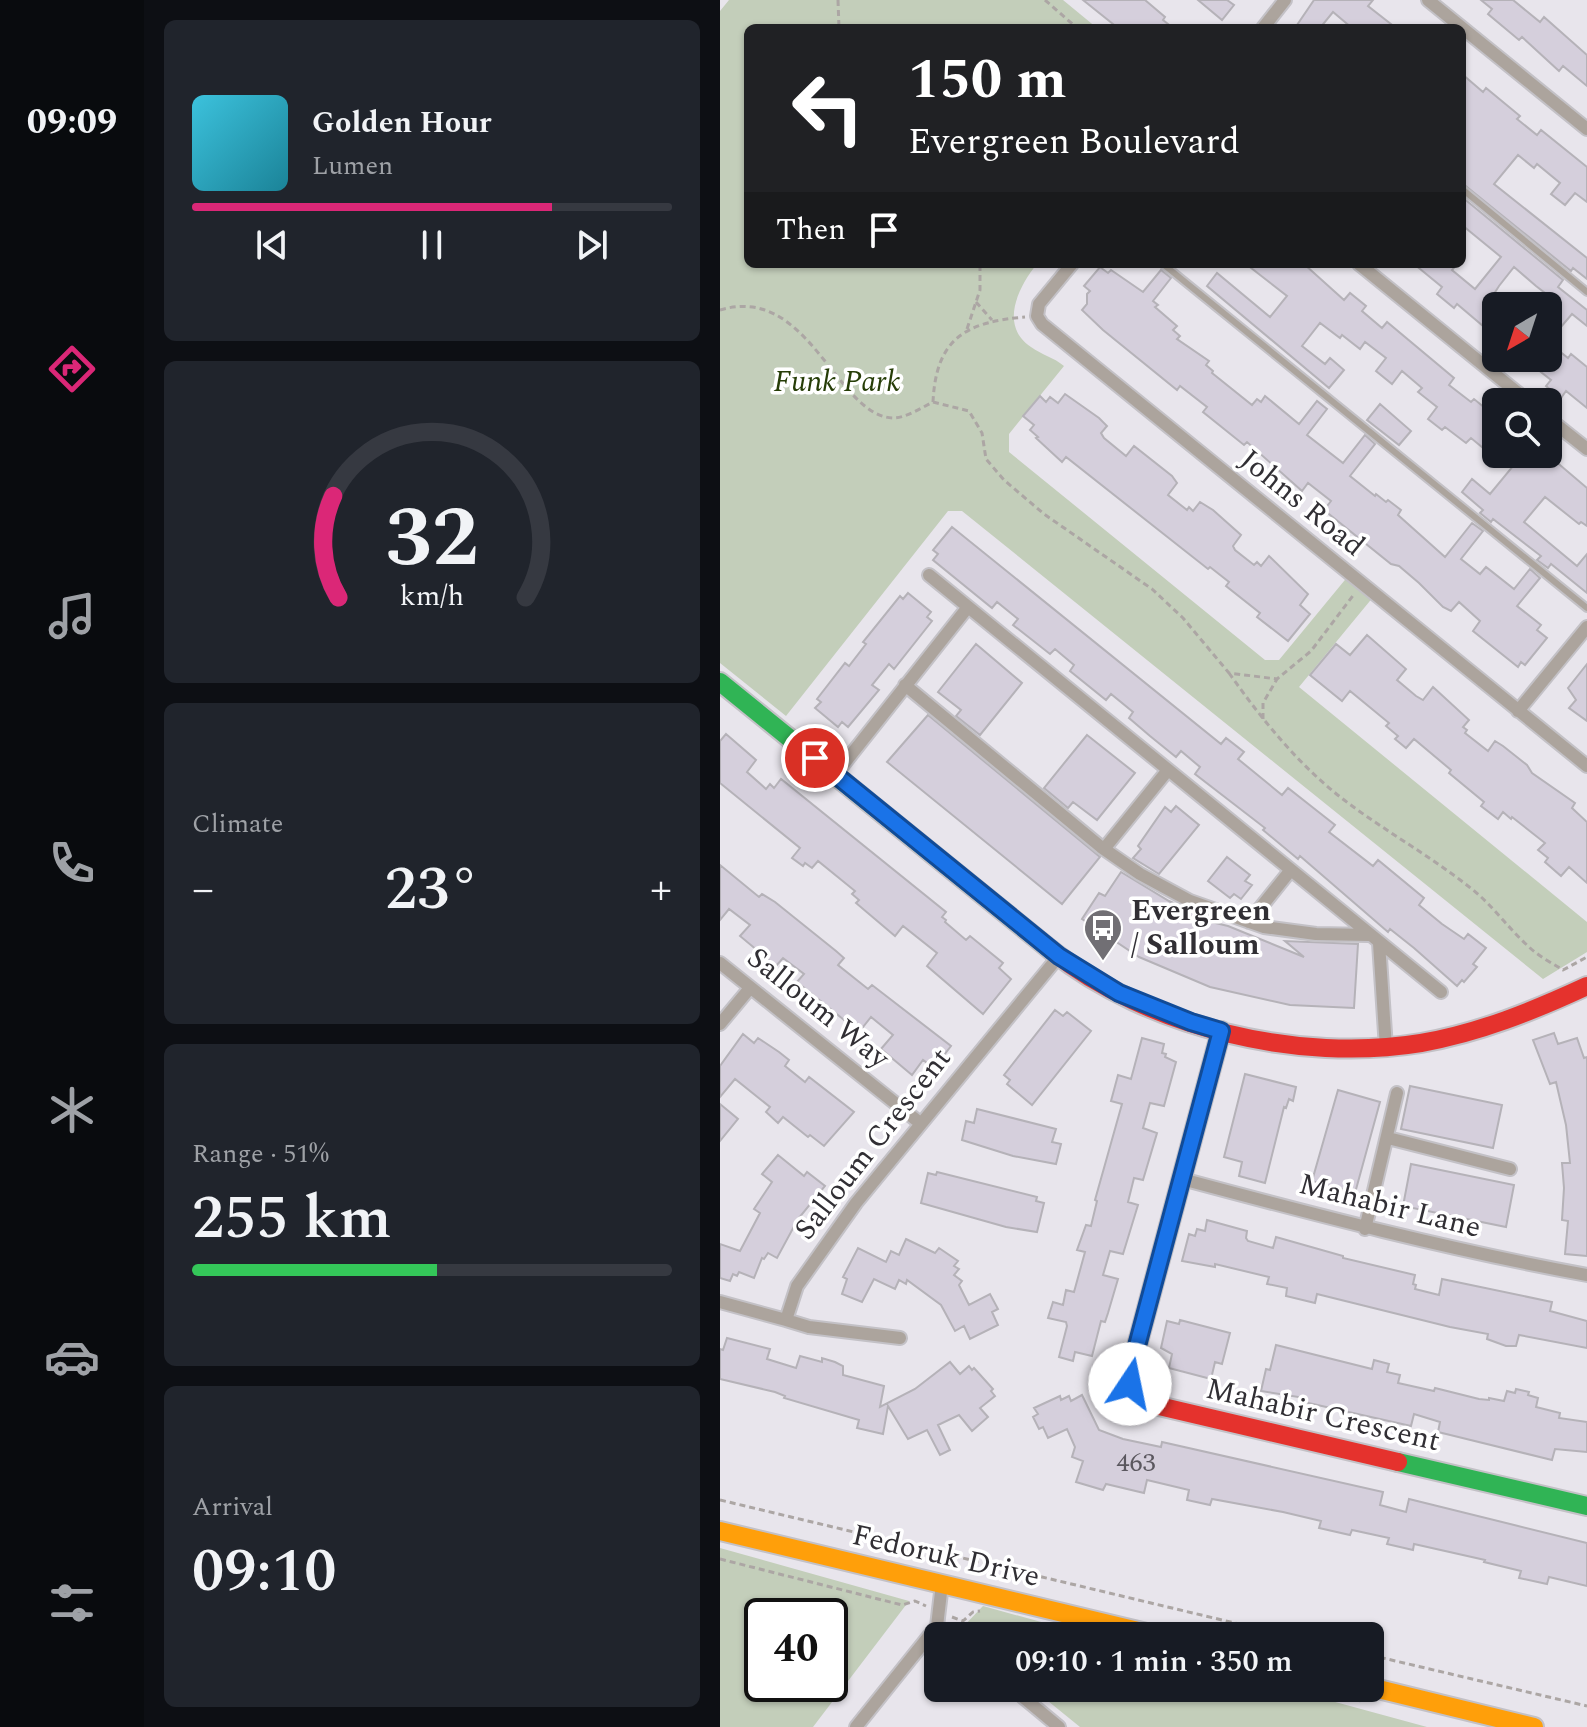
<!DOCTYPE html>
<html lang="en">
<head>
<meta charset="utf-8">
<style>
	:root { --surface:#171b24; --page:#20242c; --text:#f1f3f6; --muted:#9ea1a6; --line:#363941; --accent:#db2777 }
	body { margin:0; font-family:Spectral,serif; background:var(--page); color:var(--text); height:100vh; display:flex; flex-direction:column; font-size:30px; white-space:nowrap }
	* { box-sizing:border-box; margin:0 }
	p { font-size:26px; color:var(--muted) }
	.icon { flex:none; width:44px; height:44px; fill:none; stroke:currentColor; stroke-width:2; stroke-linecap:round; stroke-linejoin:round }
	.map { position:relative; flex:1; overflow:hidden }
	.details { display:flex; flex-direction:column; gap:20px; padding:20px; background:#0d0f14; width:576px }
	.details>* { flex:none }
	.banner { position:absolute; left:24px; top:24px; width:722px; height:244px; border-radius:12px; box-shadow:0 2px 6px #0004; background:#202124; color:#fff; overflow:hidden }
	.needle { width:52px; rotate:219deg }
	.fabs { position:absolute; left:762px; top:292px; display:grid; gap:16px }
	.fabs a { display:grid; place-items:center; width:80px; height:80px; border-radius:12px; background:var(--surface); box-shadow:0 2px 6px #0004; font-size:40px }
	.speed { position:absolute; left:24px; top:1598px; display:flex; gap:16px; font-size:40px; font-weight:700; text-align:center }
	.speed>* { display:grid; place-content:center; width:104px; height:104px; border-radius:50%; background:var(--surface); box-shadow:0 2px 6px #0004; line-height:1 }
	.speed .limit { border:4px solid #111; border-radius:12px; background:#fff; color:#111 }
	.pin { position:absolute; display:grid; place-items:center; width:68px; height:68px; color:#fff; margin:-34px; border:4px solid #fff; border-radius:50%; box-shadow:0 2px 8px #0007 }
	.me { position:absolute; width:88px; margin:-44px; rotate:11deg; stroke-linejoin:round; filter:drop-shadow(0 0 6px #0008) }
	.turn { display:flex; align-items:center; gap:28px; height:168px; padding:0 32px; font-size:36px }
	.turn .icon { width:104px; height:104px; stroke-width:2.5 }
	.turn b { display:block; font-size:56px; line-height:68px }
	.then { display:flex; align-items:center; height:76px; padding:0 32px; background:#0003; gap:16px; font-size:30px }
	.big { font-size:60px; font-weight:600; line-height:1.1 }
	.details .card { flex:1; display:flex; flex-direction:column; justify-content:center; gap:12px; min-width:0; padding:0 28px; border-radius:12px; background:var(--page) }
	.details .dial { align-items:center; gap:0 }
	.dial svg { height:208px; overflow:visible; fill:none; stroke:var(--line); stroke-width:7; stroke-linecap:round; text-anchor:middle }
	.dial text { fill:var(--text); stroke:none }
	.song { display:flex; align-items:center; gap:24px }
	.cover { width:96px; height:96px; border-radius:12px; background:linear-gradient(135deg,hsl(190 70% 55%),hsl(190 70% 35%)) }
	.played { height:8px; border-radius:4px; background:linear-gradient(90deg,var(--accent) 75%,var(--line) 75%) }
	.keys { display:flex; justify-content:space-around; direction:ltr }
	.heat { display:flex; justify-content:space-between; align-items:center; font-size:44px; direction:ltr }
	.charge { height:12px; border-radius:6px; background:linear-gradient(90deg,#34c759 51%,var(--line) 0) }
	.trip { position:absolute; left:204px; top:1622px; width:460px; height:80px; border-radius:12px; background:var(--surface); box-shadow:0 2px 6px #0004; font-weight:600; line-height:80px; text-align:center }
	main { display:flex; flex:1; min-height:0 }
	.tabs { display:flex; flex-direction:column; width:144px; justify-content:space-around; align-items:center; background:#090b0e; color:var(--muted) }
	.tabs .icon { width:56px; height:56px }
	.tabs .current { color:var(--accent) }
	.tabs b { font-size:36px; color:var(--text) }
	.map>svg:first-child { display:block }
	.green { fill:#c3ceba; fill-rule:evenodd }
	.building { fill:#d5cfdc; stroke:#b5b2b8; stroke-width:2 }
	.lines { fill:none; stroke-linecap:round; stroke-linejoin:round }
	.lane-casing { stroke:#c3c1c6; stroke-width:10 }
	.street-casing { stroke:#c3c1c6; stroke-width:16 }
	.fast-casing { stroke:#c3c1c6; stroke-width:22 }
	.slow-casing { stroke:#c3c1c6; stroke-width:22 }
	.jam-casing { stroke:#c3c1c6; stroke-width:22 }
	.path { stroke:#aca6a4; stroke-width:3; stroke-dasharray:6 4; stroke-linecap:butt }
	.lane { stroke:#aca49d; stroke-width:6 }
	.street { stroke:#aca49d; stroke-width:12 }
	.fast { stroke:#30b455; stroke-width:18 }
	.slow { stroke:#ff9f0a; stroke-width:18 }
	.jam { stroke:#e5322d; stroke-width:18 }
	.route-casing { stroke:#114b97; stroke-width:20 }
	.route { stroke:#1a73e8; stroke-width:14 }
	.labels { text-anchor:middle; dominant-baseline:central; stroke-width:7; stroke-linejoin:round; paint-order:stroke }
	.number-label { font-size:26px; fill:#5b585f }
	.park-label { font-size:30px; font-style:italic; fill:#263d07; stroke:#fff }
	.street-label { font-size:30px; fill:#312f34; stroke:#fff }
	.poi-label { font-size:30px; font-weight:bold; fill:#312f34; stroke:#fff; text-anchor:start }
</style>
</head>
<body>
<main>
<nav class="tabs">
<b>09:09</b>
<svg class="icon current" aria-label="directions" viewBox="0 0 24 24"><path d="M12 3l9 9-9 9-9-9zM9 14v-3h6M13 9l2 2-2 2"/></svg>
<svg class="icon" aria-label="music" viewBox="0 0 24 24"><path d="M9 18V5l10-2v13"/><circle cx="6" cy="18" r="3"/><circle cx="16" cy="16" r="3"/></svg>
<svg class="icon" aria-label="phone" viewBox="0 0 24 24"><path d="M5 4h4l2 5-3 2q2 4 5 5l2-3 5 2v4C11 20 4 13 5 4z"/></svg>
<svg class="icon" aria-label="climate" viewBox="0 0 24 24"><path d="M12 3v18M4 7l16 10M4 17L20 7"/></svg>
<svg class="icon" aria-label="car" viewBox="0 0 24 24"><path d="M5 17H2v-5l4-1 3-4h7l3 4 3 1v5h-3M9 17h6M6 11h13"/><circle cx="7" cy="17" r="2"/><circle cx="17" cy="17" r="2"/></svg>
<svg class="icon" aria-label="filters" viewBox="0 0 24 24"><path d="M4 7h16M4 17h16"/><circle cx="9" cy="7" r="2"/><circle cx="15" cy="17" r="2"/></svg>
</nav>
<section class="details">
<div class="card">
<div class="song"><i class="cover"></i><div><b>Golden Hour</b><p>Lumen</p></div></div>
<div class="played"></div>
<div class="keys"><svg class="icon" aria-label="previous" viewBox="0 0 24 24"><path d="M18 5L8 12l10 7zM5 5v14"/></svg><svg class="icon" aria-label="pause" viewBox="0 0 24 24"><path d="M8 5v14M16 5v14"/></svg><svg class="icon" aria-label="next" viewBox="0 0 24 24"><path d="M6 5l10 7-10 7zM19 5v14"/></svg></div>
</div>
<div class="card dial"><svg viewBox="0 0 100 80">
<path d="M14 69A42 42 0 1 1 86 69"/>
<path d="M14 69A42 42 0 0 1 12 30" stroke="#db2777"/>
<text x="50" y="56" font-size="32" font-weight="700">32</text>
<text x="50" y="72" font-size="11">km/h</text>
</svg></div>
<div class="card"><p>Climate</p>
<div class="heat"><a>−</a><b class="big">23°</b><a>+</a></div>
</div>
<div class="card"><p>Range · 51%</p><b class="big">255 km</b><div class="charge"></div></div>
<div class="card"><p>Arrival</p><b class="big">09:10</b></div>
</section>
<div class="map">
<svg width="867" height="1727" viewBox="0 0 867 1727">
	<rect width="100%" height="100%" fill="#e8e5ec"/>
	<path class="green" d="M9,0H343L377,28H28V264H317C298,287 279,326 311,347C322,355 333,357 344,366L289,434V452L545,660H559L629,575L654,596L579,687L867,922V952L823,979L242,511H228L66,716L0,663V11Z
		M0,1548L189,1601L93,1727H0ZM110,1616V1684H42V1616Z
		M263,1606L372,1636H248L240,1630Z
		M312,1688H564L707,1727H360Z"/>
	<path class="building" d="M363,0H425L445,17L443,20L453,28H398Z
		M478,0H507L514,5L502,20Z
		M594,0H653L648,6L676,28H632L613,12L600,28H575Z
		M761,0H793L820,22L824,17L867,55V86L843,66L839,71L802,37L799,40L768,14L772,9Z
		M742,74L763,92L766,88L800,116L797,119L817,135L821,130L867,167V202L855,193L845,205L831,194L840,183L817,164L814,168L798,155L774,184L867,258V279L853,268L851,271L742,183Z
		M742,197L843,280L838,287L867,310V326L852,314L828,342L848,358L851,354L867,367V408L846,391L841,398L826,386L831,380L803,358H828V315L838,303L816,286L794,267L779,286L772,297L776,300V337L737,304L734,308L717,294L722,287L694,264H737L732,270L755,289L781,257L742,225Z
		M526,264H584L624,300L630,293L646,306L642,311L662,328L667,322L734,378L729,385L751,402L754,399L776,417V443L768,452L751,438L746,443L725,427L722,430L708,419L717,407L698,392L702,388L682,371L672,384L656,371L666,358L645,342L640,349L622,335L620,338L600,323L582,346L605,364L610,358L624,370L609,388L487,286L497,273L550,317L567,296Z
		M380,267L388,273L391,270L423,292L441,270L451,278L433,301L438,305L435,307L457,326L453,330L460,336L457,339L489,361L486,365L493,371L492,373L532,405L537,399L541,402L545,396L579,424L597,401L607,409L587,435L623,463L645,435L655,444L630,476L655,496L656,494L666,502L668,500L681,510L678,515L725,557L752,523L763,531L741,559L760,574L766,567L794,589L810,569L820,578L797,606L821,625L817,630L827,638L805,665L801,662L798,667L753,631L760,621L739,602L731,611L723,607L699,583L679,566L671,564L604,510L611,501L588,483L582,491L527,442L524,445L483,412L487,407L460,386L457,390L383,330L362,310L367,304V294L370,291L364,286Z
		M345,394L379,418L387,426L381,433L384,438L406,456L414,446L452,476L457,483L448,495L467,510L469,507L473,511L480,502L493,510L521,535L513,546L515,550L534,565L537,562L541,566L549,556L588,594L580,605L590,614L568,641L537,617L540,613L506,586L509,582L490,567L488,569L346,457L342,462L316,438L318,437L310,430L314,425L303,416L320,396L326,402L330,397L338,403Z
		M660,404L691,431L679,445L647,420Z
		M780,454H827L867,488V526L861,522L859,524L825,497L804,522L857,566L867,554V593L831,564L828,568L817,560L821,556L773,519L771,522L760,513L763,510L742,492L752,479L770,494L794,465Z
		M232,527L501,744L506,738L524,752L518,759L562,795L568,788L596,810L615,825L609,832L653,866L658,860L704,898L699,905L722,924L744,939L748,934L766,948L753,964L757,967L744,982L742,980L737,986L694,948L670,929L668,932L580,856L578,859L543,830L545,828L475,774L480,767L461,751L456,757L430,736L409,718L413,712L391,694L386,700L350,671L354,665L335,649L330,654L293,625L298,619L277,602L272,608L213,560L218,554L213,550Z
		M188,593L211,612L207,617L212,621L174,669L169,664L152,685L159,690L128,727L122,722L118,727L95,708L101,702L97,699L125,663L129,666L146,644L143,642L180,596L183,599Z
		M647,635L686,669L677,680L696,696L703,700L713,687L749,720L743,727L747,730L745,733L768,751L775,741L783,746L807,765L812,773L855,803L852,808L867,822V883L849,867L841,876L825,862L828,858L818,850L825,843L792,817L791,819L783,812L778,819L761,806L764,802L729,773L731,770L694,739L686,748L675,739L678,736L666,726L669,723L630,691L622,701L590,675L616,644L630,655Z
		M256,644L302,683L260,735L236,716L241,710L218,692Z
		M867,664V721L849,708L856,700L848,688Z
		M208,715L380,857L342,904L167,762Z
		M6,734L36,760L27,772L46,789L50,784L54,788L61,779L226,912L222,917L226,920L225,922L246,940L250,936L283,963L279,968L291,979L263,1014L207,966L217,953L183,926L175,936L136,903L139,900L132,894L135,891L98,861L92,868L85,863L83,866L72,858L80,848L0,783V741Z
		M367,735L415,773L377,820L353,802L348,808L324,788Z
		M456,806L479,825L439,874L413,858L421,849L418,846L445,807L451,812Z
		M507,857L530,875L525,881L532,885L521,899L514,894L510,898L488,881Z
		M0,865L39,897L42,894L55,902L116,951L124,958L118,965L148,989L152,985L231,1046L214,1068L203,1060L192,1075L161,1049L173,1035L151,1017L139,1032L77,982L84,974L63,958L56,966L20,936L30,925L9,909L0,920Z
		M401,872L449,901L493,920L491,922L508,926L584,957L565,941L638,944L634,1008L570,1005L490,987L419,957L362,919L379,893L385,896Z
		M335,1010L343,1016L347,1012L371,1031L312,1105L287,1084L290,1080L284,1075Z
		M834,1033L838,1044L857,1038L864,1058L867,1057V1256L845,1254L848,1221L842,1220L844,1188L842,1163H850L846,1125L836,1082L830,1084L813,1040Z
		M23,1034L34,1043L38,1038L59,1052L69,1060L65,1066L85,1082L89,1077L134,1112L104,1146L90,1135L88,1137L63,1117L58,1123L46,1112L50,1107L15,1079L0,1097V1066Z
		M422,1038L444,1044L442,1053L446,1054L445,1057L456,1062L444,1106L430,1103L423,1128L437,1133L423,1180L414,1178L408,1202L418,1205L403,1254L390,1251L383,1275L398,1279L388,1313L385,1322L381,1321L372,1356L355,1352L353,1361L339,1357L347,1326L346,1322L328,1318L333,1302L343,1305L346,1290L354,1292L365,1252L357,1250L366,1225L371,1226L377,1201L375,1200L402,1104L391,1101L398,1075L411,1079Z
		M525,1074L576,1087L573,1101L569,1099L566,1108L564,1107L545,1183L519,1176L522,1162L504,1157Z
		M690,1086L782,1105L773,1148L681,1129Z
		M618,1090L660,1102L635,1193L592,1181Z
		M0,1104L18,1119L0,1141Z
		M257,1109L336,1129L332,1142L341,1144L336,1164L293,1156L242,1140L246,1121L254,1123Z
		M58,1155L84,1176L87,1172L105,1186L78,1219L57,1258L48,1253L44,1259L42,1258L34,1278L19,1272L17,1276L13,1274L10,1281L0,1278V1244L20,1251L40,1213L34,1209L52,1182L42,1174Z
		M691,1164L794,1185L786,1227L683,1206Z
		M217,1172L317,1197L316,1201L324,1203L317,1232L286,1227L201,1203L208,1173L216,1175Z
		M487,1220L527,1231L526,1238L528,1241L553,1248L556,1237L623,1256V1258L695,1275L693,1284L696,1285L695,1289L719,1295L722,1279L832,1302L830,1311L867,1321V1348L799,1335L796,1346H786L767,1339L768,1334L730,1327L597,1294L595,1303L566,1296L567,1288L547,1284L549,1277L495,1264V1267L462,1261L469,1234L475,1236L477,1229L485,1231Z
		M186,1239L215,1253L219,1248L238,1261L234,1266L239,1269L234,1275L242,1281L239,1285L249,1305L270,1294L278,1309L272,1312L278,1325L250,1339L244,1326L235,1331L221,1305L187,1280L186,1284L179,1280L175,1289L154,1279L142,1302L122,1294L127,1279L123,1277L138,1248L166,1262L171,1251L179,1255Z
		M460,1320L510,1333L502,1364L495,1362L491,1379L449,1368L452,1354L441,1348L447,1321L459,1324Z
		M7,1338L50,1349L47,1359L76,1368L80,1356L102,1362V1358L115,1362L123,1366V1375L164,1386L160,1407L195,1389L230,1362L240,1374L249,1366L252,1370L254,1368L273,1389L271,1391L275,1396L260,1408L268,1417L252,1431L239,1415L218,1425L230,1450L220,1455L207,1430L188,1439L168,1406L163,1434L137,1428L139,1420L64,1398L65,1396L55,1392L0,1379V1349L3,1350Z
		M556,1345L652,1369L654,1360L669,1364L667,1372L680,1375L678,1383L714,1391L715,1388L759,1399L769,1400V1398L784,1401L787,1391L795,1393L796,1389L809,1392L808,1395L818,1398L816,1407L840,1413L839,1418L867,1422V1452L835,1449L832,1460L718,1432L720,1422L694,1414L691,1426L584,1402L585,1398L541,1391L546,1369L550,1370Z
		M362,1395L379,1430L403,1439L441,1447L442,1442L663,1492L660,1505L686,1512L689,1499L867,1543V1586L829,1577L827,1584L799,1578L801,1571L764,1562L765,1560L694,1544L693,1550L667,1544L669,1538L632,1530L630,1535L599,1528L601,1521L563,1512L492,1499L490,1505L467,1500L469,1490L427,1480L424,1493L386,1484L383,1490L356,1482L363,1461L352,1457L355,1447L347,1429L328,1438L323,1427L319,1429L313,1417L318,1414L314,1408L340,1396L341,1400L349,1396L351,1401Z"/>
	<g class="lines">
		<g class="lane-casing">
			<path id="lane" d="M742,189L867,292
				M443,264L867,608"/>
		</g>
		<g class="street-casing">
			<path id="street" d="M708,0L867,129
				M543,28L565,0
				M352,264L319,304L317,316L322,324L867,766
				M639,264L809,402
				M828,418L867,449
				M209,575L721,992
				M185,685L381,847L420,874L470,901L544,927L596,934L649,935
				M798,711L867,627
				M115,775L248,607
				M384,849L448,770
				M529,922L570,871
				M659,943L666,1048
				M0,963L200,1123
				M0,1024L30,988
				M668,1138L790,1169
				M462,1179C596,1215 730,1250 867,1275
				M645,1229L677,1093
				M0,1302L66,1320L77,1286L136,1203L339,956
				M66,1320L89,1327L180,1338
				M217,1626L222,1584
				M292,1688L339,1727
				M136,1727L217,1626"/>
		</g>
		<g class="fast-casing">
			<path id="fast" d="M0,682L332,951
				M678,1462L867,1506"/>
		</g>
		<g class="slow-casing">
			<path id="slow" d="M0,1531L439,1636
				M650,1687L814,1727"/>
		</g>
		<g class="jam-casing">
			<path id="jam" d="M332,951C428,1028 580,1063 701,1043C759,1033 813,1011 867,986
				M501,1031L410,1372L412,1388L422,1402L678,1462"/>
		</g>
		<path class="path" d="M118,0L119,28
			M325,0L357,28
			M256,302L272,320
			M0,310C89,283 116,416 173,418C186,418 201,408 213,402C216,338 246,322 305,317
			M247,329L260,290V264
			M213,402L249,411L262,433L266,459L284,480L324,514L432,589L463,618L509,673L557,679L591,651L635,593
			M509,673C543,721 580,767 628,803C667,832 710,856 748,886C771,903 787,927 808,946C818,956 832,963 843,970L867,957
			M543,719V703L557,679
			M0,1500L569,1636
			M0,1559L182,1605L195,1601L206,1606
			M232,1617L243,1621L253,1612L260,1611
			M650,1655L867,1706
			M586,1688L641,1701"/>
		<use href="#lane" class="lane"/>
		<use href="#street" class="street"/>
		<use href="#fast" class="fast"/>
		<use href="#slow" class="slow"/>
		<use href="#jam" class="jam"/>
	</g>
	<g class="lines">
		<g class="route-casing">
			<path id="route" d="M95,758L339,956L399,993L471,1022L501,1031L410,1372V1384"/>
		</g>
		<use href="#route" class="route"/>
	</g>
	<defs>
		<g id="bus-pin" transform="scale(2)"><path d="M0 17L-7.5 6A9.5 9.5 0 1 1 7.5 6Z" fill="#716f74" stroke="#fff"/><path d="M-5-6H5V4H4V6H2V4H-2V6H-4V4H-5ZM-3.5-4V0h7V-4ZM-3.5 1.2v1.5H-2V1.2ZM2 1.2v1.5H3.5V1.2Z" fill="#fff"/></g>
	</defs>
	<g fill-rule="evenodd">
		<use href="#bus-pin" x="383" y="928"/>
	</g>
	<g class="labels">
		<g class="number-label">
			<text x="416" y="1463">463</text>
		</g>
		<g class="park-label">
			<text x="117" y="382">Funk Park</text>
		</g>
		<g class="street-label">
			<text transform="translate(582 503) rotate(39)">Johns Road</text>
			<text transform="translate(98 1008) rotate(39)">Salloum Way</text>
			<text transform="translate(153 1144) rotate(-52)">Salloum Crescent</text>
			<text transform="translate(670 1206) rotate(14)">Mahabir Lane</text>
			<text transform="translate(603 1415) rotate(13)">Mahabir Crescent</text>
			<text transform="translate(226 1556) rotate(13)">Fedoruk Drive</text>
		</g>
		<g class="poi-label">
			<text x="411" y="911">Evergreen<tspan x="411" dy="34">/ Salloum</tspan></text>
		</g>
	</g>
</svg>
<div class="fabs">
<a><svg class="needle" viewBox="-14 -14 28 28"><path d="M0-13l5 13h-10z" fill="#e53935"/><path d="M0 13l5-13h-10z" fill="#9ea1a6"/></svg></a>
<a><svg class="icon" aria-label="search" viewBox="0 0 24 24"><circle cx="10" cy="10" r="6"/><path d="M15 15l6 6"/></svg></a>
</div>
<div class="speed"><div class="limit">40</div></div>
<div class="pin" style="left:95px;top:758px;background:#d93025"><svg class="icon" aria-label="arrive" viewBox="0 0 24 24"><path d="M6 21V4h12l-3 4 3 4H6"/></svg></div>
<svg class="me" style="left:410px;top:1384px" viewBox="-20 -20 40 40"><circle r="19" fill="#fff"/><path d="M0-13L10 11 0 6-10 11z" fill="#1a73e8"/></svg>
<div class="trip">09:10 · 1 min · 350 m</div>
<div class="banner">
<div class="turn"><svg class="icon" aria-label="left" viewBox="0 0 24 24"><path d="M17 20v-9H6M10 6l-5 5 5 5"/></svg><div><b>150 m</b>Evergreen Boulevard</div></div>
<div class="then">Then<svg class="icon" aria-label="arrive" viewBox="0 0 24 24"><path d="M6 21V4h12l-3 4 3 4H6"/></svg></div>
</div>
</div>
</main>
</body>
</html>
